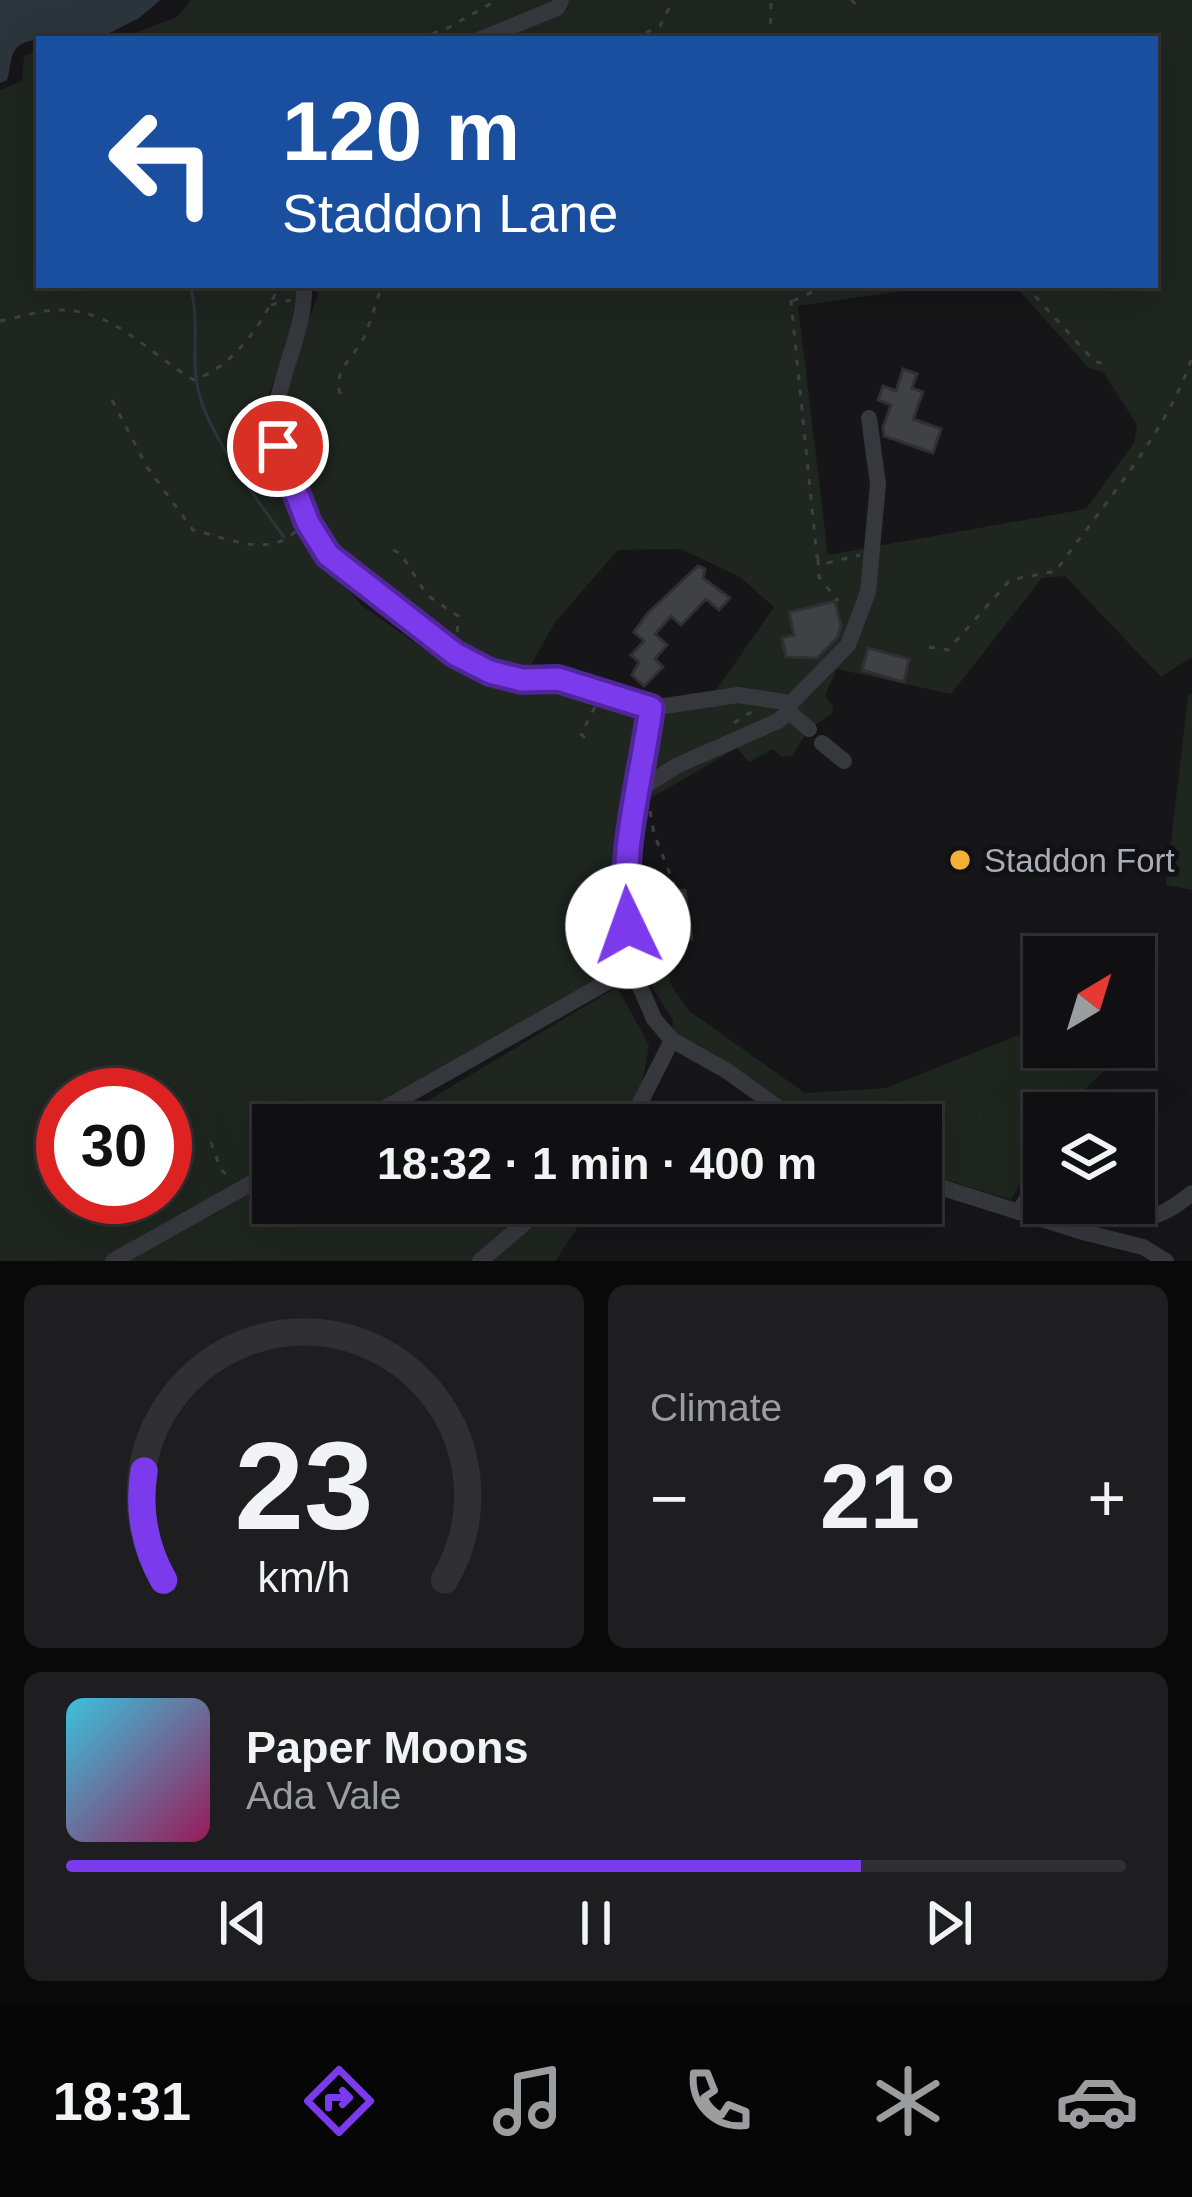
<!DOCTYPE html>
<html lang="en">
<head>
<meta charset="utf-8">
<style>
	:root { --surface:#101012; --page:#1e1e20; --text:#f1f3f6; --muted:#9c9d9f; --line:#303032; --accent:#7c3aed }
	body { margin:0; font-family:Helvetica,sans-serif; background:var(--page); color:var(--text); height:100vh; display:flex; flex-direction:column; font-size:45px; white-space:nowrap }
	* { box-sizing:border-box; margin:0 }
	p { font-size:39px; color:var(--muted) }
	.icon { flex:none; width:66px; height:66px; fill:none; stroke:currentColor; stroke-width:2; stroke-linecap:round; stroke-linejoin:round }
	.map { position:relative; height:1261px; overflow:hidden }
	.drawer { display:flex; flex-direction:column; gap:24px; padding:24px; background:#09090a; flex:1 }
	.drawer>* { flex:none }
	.hud { position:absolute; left:36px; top:36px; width:1122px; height:252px; border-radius:0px; box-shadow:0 12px 48px #0002,0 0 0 3px var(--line); background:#1a4fa0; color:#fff; overflow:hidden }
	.needle { width:78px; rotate:38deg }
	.fabs { position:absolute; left:1023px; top:936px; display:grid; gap:24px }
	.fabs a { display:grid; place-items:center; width:132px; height:132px; border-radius:0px; background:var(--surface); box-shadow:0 12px 48px #0002,0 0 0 3px var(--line); font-size:60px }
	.speed { position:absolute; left:36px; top:1068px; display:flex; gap:24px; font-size:60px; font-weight:700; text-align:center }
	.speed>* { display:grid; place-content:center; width:156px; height:156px; border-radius:50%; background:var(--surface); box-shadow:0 12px 48px #0002,0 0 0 3px var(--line); line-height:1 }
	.speed .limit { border:18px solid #d22; background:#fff; color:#111 }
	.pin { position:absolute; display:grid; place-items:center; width:102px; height:102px; color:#fff; margin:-51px; border:6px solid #fff; border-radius:50%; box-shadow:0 3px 12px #0007 }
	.me { position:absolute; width:132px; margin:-66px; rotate:357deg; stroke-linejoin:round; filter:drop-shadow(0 0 9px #0008) }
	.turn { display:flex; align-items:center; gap:42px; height:252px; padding:0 48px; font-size:54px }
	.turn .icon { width:156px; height:156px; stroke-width:2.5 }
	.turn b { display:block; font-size:84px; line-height:102px }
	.big { font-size:90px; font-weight:800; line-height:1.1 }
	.drawer .card { flex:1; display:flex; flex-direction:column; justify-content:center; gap:18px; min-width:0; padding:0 42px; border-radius:18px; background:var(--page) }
	.drawer .dial { align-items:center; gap:0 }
	.dial svg { height:312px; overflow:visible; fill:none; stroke:var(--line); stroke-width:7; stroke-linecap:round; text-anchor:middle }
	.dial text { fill:var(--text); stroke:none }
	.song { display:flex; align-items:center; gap:36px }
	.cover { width:144px; height:144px; border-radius:18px; background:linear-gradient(135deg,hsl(190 70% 55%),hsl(330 70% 35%)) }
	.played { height:12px; border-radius:6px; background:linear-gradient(90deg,var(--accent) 75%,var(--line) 75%) }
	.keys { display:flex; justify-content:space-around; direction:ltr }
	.heat { display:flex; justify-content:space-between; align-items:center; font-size:66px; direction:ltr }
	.drawer .tiles { flex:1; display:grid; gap:24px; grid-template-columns:1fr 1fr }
	.card:last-child { grid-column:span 2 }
	.trip { position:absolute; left:252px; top:1104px; width:690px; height:120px; border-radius:0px; background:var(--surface); box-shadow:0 12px 48px #0002,0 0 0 3px var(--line); font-weight:800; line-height:120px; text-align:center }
	.dock { display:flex; height:192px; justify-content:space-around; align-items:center; background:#060607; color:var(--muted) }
	.dock .icon { width:84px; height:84px }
	.dock .current { color:var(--accent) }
	.dock b { font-size:54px; color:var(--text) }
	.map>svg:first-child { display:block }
	.green { fill:#1e261f; fill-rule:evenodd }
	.water { fill:#2c353c }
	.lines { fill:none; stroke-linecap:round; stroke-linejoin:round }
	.stream { stroke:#2c353c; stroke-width:3 }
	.building { fill:#404145; stroke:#303034; stroke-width:3 }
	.path { stroke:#3d3f44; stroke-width:3; stroke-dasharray:6 9; stroke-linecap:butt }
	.minor { stroke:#37383d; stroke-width:16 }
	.route-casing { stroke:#51269a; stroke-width:30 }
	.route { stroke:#7c3aed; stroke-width:21 }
	.poi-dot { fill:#f2b134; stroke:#111113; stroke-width:4.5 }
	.labels { text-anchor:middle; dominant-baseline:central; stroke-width:10; stroke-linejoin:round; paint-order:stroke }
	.poi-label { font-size:33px; fill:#a8adb8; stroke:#111113; text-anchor:start }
</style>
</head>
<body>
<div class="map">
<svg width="1192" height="1261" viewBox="0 0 1192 1261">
	<rect width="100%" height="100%" fill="#161618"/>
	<path class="green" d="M191,0H556L474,39H119L177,17Z
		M568,0H1192V657L1161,677L1065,576L1042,578L951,694L837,669L825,695L833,706L832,714L809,729L792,756L782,757L773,749L749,762L737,748L627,812C611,866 614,915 619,971L341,1125H273V1203H594L555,1261H0V90L22,81L24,56L39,51V285H298L290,335L267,399L270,437L286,484L292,523L361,605L445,664L440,638L362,581L309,519L286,441L283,409L295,357L318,295L313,285H944L798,306L828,555L1086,509L1134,443L1137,425L1104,373L1088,367L1014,285H1155V39H503L562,10ZM681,549L740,577L774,607L715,692L663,701L527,672L555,622L618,550ZM63,1095H165V1197H63Z
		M1192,694V890L1166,885L1188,696Z
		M639,948L667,949L671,985L689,1011L805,1093L886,1088L1044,1025V1047H1122L1115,1060L1060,1113H1044V1141L1011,1200L921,1172V1125H819L672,1032L673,1020L644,974Z
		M617,987L649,1045L635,1125H387Z"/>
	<path class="water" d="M0,0H160L139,18L98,39H63L60,34C47,42 25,36 15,50C10,57 10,71 7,80L0,83Z"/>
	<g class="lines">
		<path class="stream" d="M190,285C201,325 190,355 198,389C207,433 257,500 284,537"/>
	</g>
	<path class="building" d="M903,369L917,374L912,388L923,392L913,419L941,429L933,453L884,436L883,427L891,405L878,400L883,386L896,391Z
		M698,566L705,569L703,578L730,598L719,610L706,599L681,625L671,616L655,634L667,645L655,659L663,667L644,686L632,675L639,662L631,655L644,641L634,632L647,614Z
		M835,601L841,626L837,638L817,658L786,657L782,638L794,635L789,612Z
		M868,648L909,659L904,682L862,670Z
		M685,890L692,939L681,941L682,948L671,949L663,893Z"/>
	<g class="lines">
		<path class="path" d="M851,0L860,8
			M418,39L448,28L497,0
			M632,39L660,26L673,0
			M770,39L771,0
			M793,285L791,302L817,557L827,563L860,555
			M1025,285L1095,362L1103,363
			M793,301L827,285
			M271,305L291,300
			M0,321C18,318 39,310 58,310C113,308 150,355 194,380C234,366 264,323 279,285
			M340,394C334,370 351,360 362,341C367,333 378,297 382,285
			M112,400L147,467L193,530C229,538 268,559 297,530
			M393,550L401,554L427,595L458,616L457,639
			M818,559L819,577L838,601
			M929,647L948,650L1010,580L1056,571C1101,507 1169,430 1192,357
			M734,723L751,712
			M585,738L581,734L597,703
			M650,811L654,834L674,884
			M211,1142L221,1170L229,1177"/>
		<path class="minor" d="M481,39L557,8L561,0
			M304,285C306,341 266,389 278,446C285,477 307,530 328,554C357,589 449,657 491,672C513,681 532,677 554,679C584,680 625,694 651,708L623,884L632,968L654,1019L672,1040L727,1071L802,1125
			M651,708L738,695L791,703
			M789,712L809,729
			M822,743L844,761
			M640,789L676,766L778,721L789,712L791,703L848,645L868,592L878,484L869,418
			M355,1125L632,968
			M624,1125L636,1111L672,1040
			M921,1181L1083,1232L1143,1247L1166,1261
			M1093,1203C1142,1219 1150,1227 1192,1193
			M1019,1212L1031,1191L1044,1187
			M113,1261L273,1171
			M480,1261L548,1203"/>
	</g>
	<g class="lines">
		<g class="route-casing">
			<path id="route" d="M278,446L308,523L328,555L455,654L490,672L522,680L558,679L651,708C641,781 619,852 628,926"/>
		</g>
		<use href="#route" class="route"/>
	</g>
	<circle class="poi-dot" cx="960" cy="860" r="12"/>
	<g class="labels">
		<g class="poi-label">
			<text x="984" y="860">Staddon Fort</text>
		</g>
	</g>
</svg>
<div class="fabs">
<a><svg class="needle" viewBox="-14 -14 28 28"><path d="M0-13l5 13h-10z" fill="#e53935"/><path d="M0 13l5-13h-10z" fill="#9c9d9f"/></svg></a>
<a><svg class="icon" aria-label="layers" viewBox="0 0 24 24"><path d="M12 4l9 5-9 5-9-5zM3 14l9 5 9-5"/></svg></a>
</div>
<div class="speed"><div class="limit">30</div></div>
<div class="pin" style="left:278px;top:446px;background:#d93025"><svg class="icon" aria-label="arrive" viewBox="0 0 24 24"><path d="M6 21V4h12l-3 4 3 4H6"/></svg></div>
<svg class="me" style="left:628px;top:926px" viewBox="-20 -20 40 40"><circle r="19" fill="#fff"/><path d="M0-13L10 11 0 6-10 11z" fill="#7c3aed"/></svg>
<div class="trip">18:32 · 1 min · 400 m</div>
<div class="hud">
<div class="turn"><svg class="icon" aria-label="left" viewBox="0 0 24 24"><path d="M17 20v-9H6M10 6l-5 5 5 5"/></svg><div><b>120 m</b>Staddon Lane</div></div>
</div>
</div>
<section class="drawer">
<div class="tiles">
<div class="card dial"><svg viewBox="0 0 100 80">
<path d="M14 69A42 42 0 1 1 86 69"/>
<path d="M14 69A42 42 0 0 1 9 41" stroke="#7c3aed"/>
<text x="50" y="56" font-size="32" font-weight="700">23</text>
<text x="50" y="72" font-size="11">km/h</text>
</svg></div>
<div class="card"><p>Climate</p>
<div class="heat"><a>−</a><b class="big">21°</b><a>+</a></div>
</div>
<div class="card">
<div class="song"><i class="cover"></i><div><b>Paper Moons</b><p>Ada Vale</p></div></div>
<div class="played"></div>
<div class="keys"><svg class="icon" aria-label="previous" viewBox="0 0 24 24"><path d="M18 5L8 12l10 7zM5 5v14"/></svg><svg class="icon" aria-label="pause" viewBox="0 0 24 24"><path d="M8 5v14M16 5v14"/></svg><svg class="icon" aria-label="next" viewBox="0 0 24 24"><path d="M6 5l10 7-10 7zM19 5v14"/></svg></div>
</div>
</div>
</section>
<nav class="dock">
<b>18:31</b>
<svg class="icon current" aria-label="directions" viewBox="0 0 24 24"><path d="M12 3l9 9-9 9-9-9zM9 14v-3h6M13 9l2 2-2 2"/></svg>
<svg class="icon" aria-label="music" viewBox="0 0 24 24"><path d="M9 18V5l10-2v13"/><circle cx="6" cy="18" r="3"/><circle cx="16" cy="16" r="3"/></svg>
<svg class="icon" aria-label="phone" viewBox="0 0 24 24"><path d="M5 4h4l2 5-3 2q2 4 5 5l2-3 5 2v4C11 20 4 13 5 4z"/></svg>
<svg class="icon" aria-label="climate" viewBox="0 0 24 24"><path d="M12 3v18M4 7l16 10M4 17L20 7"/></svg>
<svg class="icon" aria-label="car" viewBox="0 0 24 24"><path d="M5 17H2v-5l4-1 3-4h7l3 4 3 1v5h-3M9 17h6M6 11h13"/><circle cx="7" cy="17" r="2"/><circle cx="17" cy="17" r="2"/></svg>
</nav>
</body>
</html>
